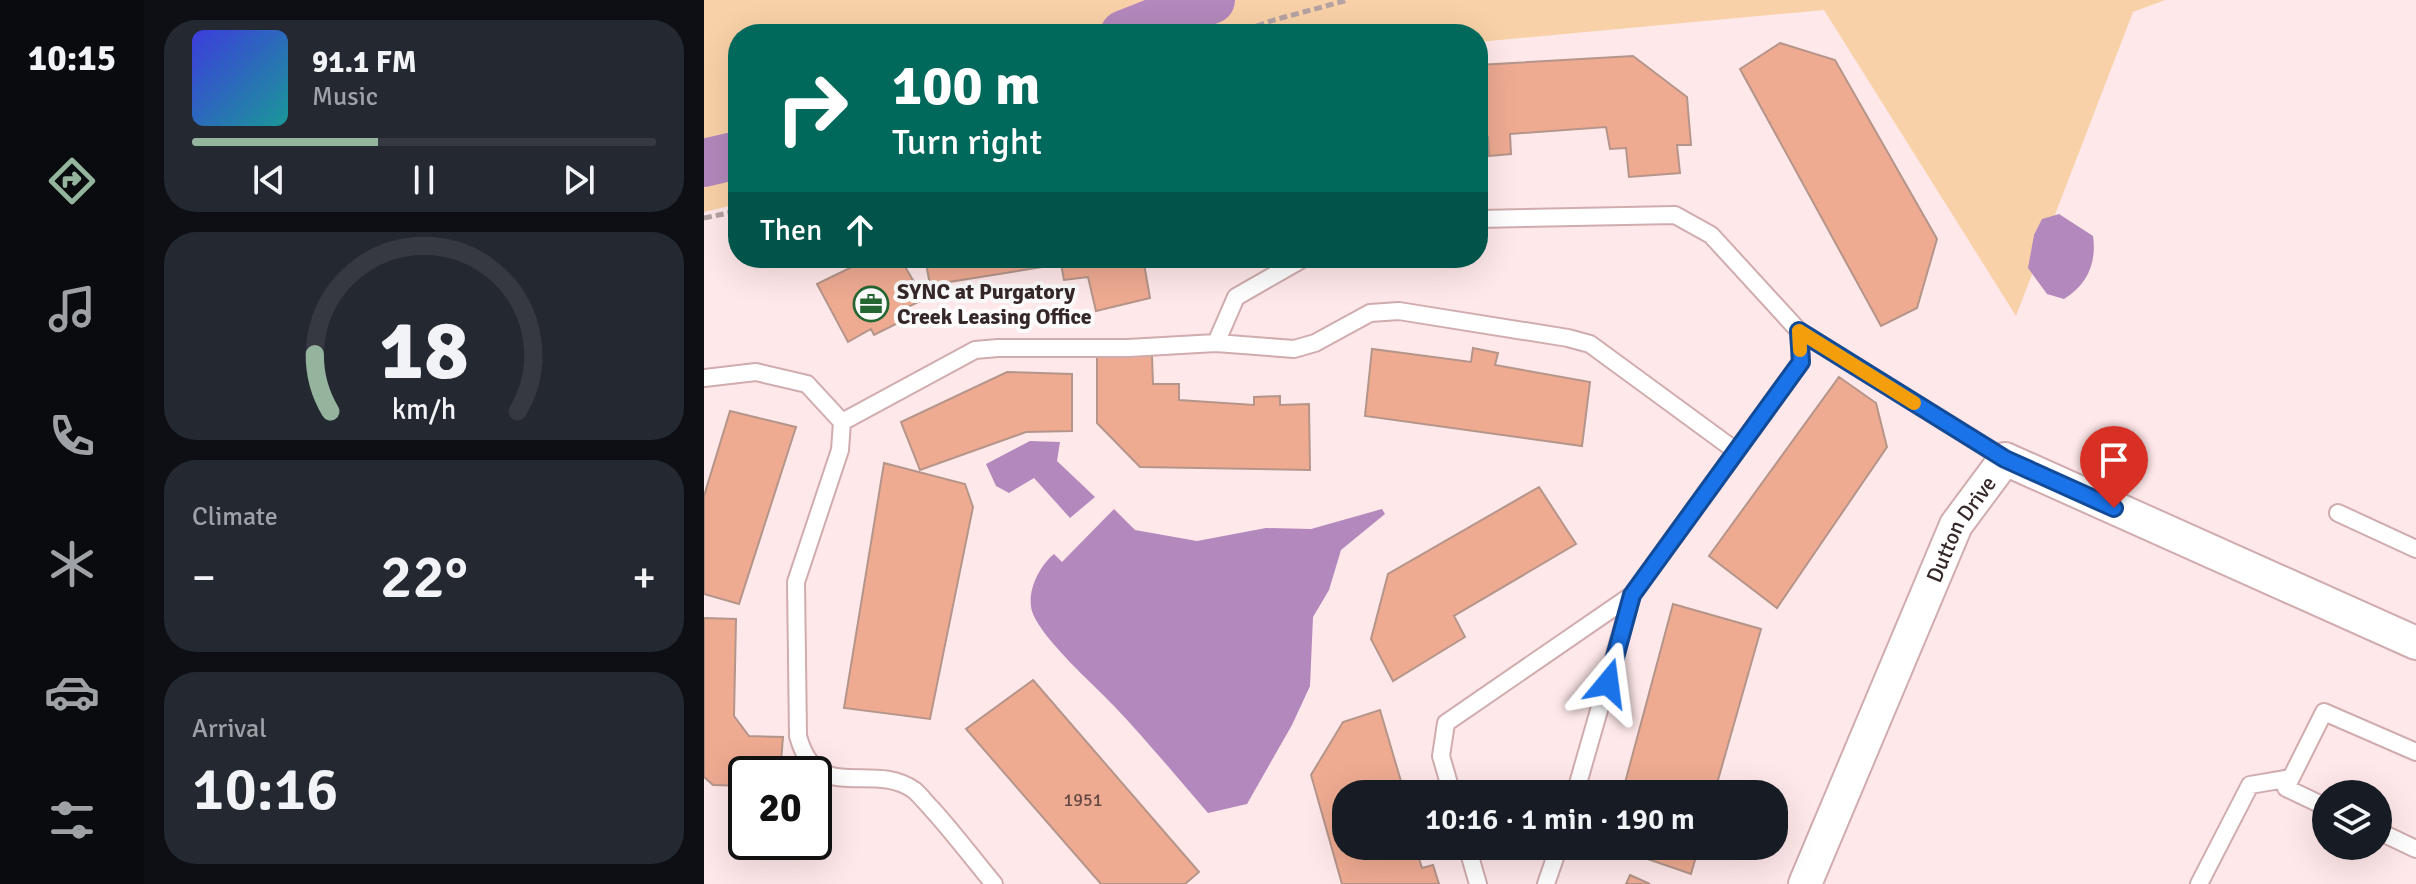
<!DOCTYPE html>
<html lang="en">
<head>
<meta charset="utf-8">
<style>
	:root { --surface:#171b24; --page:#242831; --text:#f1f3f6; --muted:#9ea1a6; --line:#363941; --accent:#95b49e }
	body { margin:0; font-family:Signika,sans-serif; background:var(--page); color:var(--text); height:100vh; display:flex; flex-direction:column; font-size:30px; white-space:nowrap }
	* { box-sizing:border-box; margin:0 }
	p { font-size:26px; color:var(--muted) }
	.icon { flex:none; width:44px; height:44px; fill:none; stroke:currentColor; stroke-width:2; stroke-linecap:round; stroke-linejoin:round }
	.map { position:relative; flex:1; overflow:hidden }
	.panel { display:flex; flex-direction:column; gap:20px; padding:20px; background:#0d0f14; width:560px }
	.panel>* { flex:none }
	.guide { position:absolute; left:24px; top:24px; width:760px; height:244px; border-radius:32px; box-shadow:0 8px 32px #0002; background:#00695c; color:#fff; overflow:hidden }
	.buttons { position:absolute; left:1608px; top:780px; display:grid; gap:16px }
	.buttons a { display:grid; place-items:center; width:80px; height:80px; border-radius:50%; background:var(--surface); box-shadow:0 8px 32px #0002; font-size:40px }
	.speed { position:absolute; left:24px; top:756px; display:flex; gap:16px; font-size:40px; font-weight:700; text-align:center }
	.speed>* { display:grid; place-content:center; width:104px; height:104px; border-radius:50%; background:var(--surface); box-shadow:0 8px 32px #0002; line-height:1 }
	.speed .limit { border:4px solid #111; border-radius:12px; background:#fff; color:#111 }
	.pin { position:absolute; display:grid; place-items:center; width:68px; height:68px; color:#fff; margin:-82px -34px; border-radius:50% 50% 50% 0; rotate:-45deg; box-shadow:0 0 8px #0007 }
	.pin .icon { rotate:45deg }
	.me { position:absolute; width:88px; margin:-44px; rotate:16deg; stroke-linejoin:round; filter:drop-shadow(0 0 6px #0008) }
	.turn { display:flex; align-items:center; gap:28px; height:168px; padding:0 32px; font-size:36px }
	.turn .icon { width:104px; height:104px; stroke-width:2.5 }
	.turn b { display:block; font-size:56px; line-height:68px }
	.then { display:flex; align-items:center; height:76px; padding:0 32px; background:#0003; gap:16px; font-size:30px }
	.big { font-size:60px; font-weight:600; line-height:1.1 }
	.panel .card { flex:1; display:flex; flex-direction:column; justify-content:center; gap:12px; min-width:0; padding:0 28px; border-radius:32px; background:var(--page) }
	.panel .dial { align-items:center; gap:0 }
	.dial svg { height:208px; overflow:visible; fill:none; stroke:var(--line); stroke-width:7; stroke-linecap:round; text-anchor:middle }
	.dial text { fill:var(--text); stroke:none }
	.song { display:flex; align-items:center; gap:24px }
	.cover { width:96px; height:96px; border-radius:12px; background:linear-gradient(135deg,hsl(240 70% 55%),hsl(180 70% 35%)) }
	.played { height:8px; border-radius:4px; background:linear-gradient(90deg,var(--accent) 40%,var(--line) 40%) }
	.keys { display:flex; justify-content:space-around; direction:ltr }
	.heat { display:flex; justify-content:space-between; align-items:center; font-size:44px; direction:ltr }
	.trip { position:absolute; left:628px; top:780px; width:456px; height:80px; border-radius:32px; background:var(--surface); box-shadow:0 8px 32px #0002; font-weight:600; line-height:80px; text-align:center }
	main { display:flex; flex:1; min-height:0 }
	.menu { display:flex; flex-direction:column; width:144px; justify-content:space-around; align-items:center; background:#090b0e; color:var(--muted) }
	.menu .icon { width:56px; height:56px }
	.menu .on { color:var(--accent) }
	.menu b { font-size:36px; color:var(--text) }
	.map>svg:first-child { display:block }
	.green { fill:#f9d1a8 }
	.water { fill:#b388bc }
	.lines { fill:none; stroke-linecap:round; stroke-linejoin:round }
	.river { stroke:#b388bc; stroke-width:48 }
	.building { fill:#efab92; stroke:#b5958a; stroke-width:2 }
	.lane-casing { stroke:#d0acae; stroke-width:20 }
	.street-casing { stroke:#d0acae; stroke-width:36 }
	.path { stroke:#b5a2a3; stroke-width:5; stroke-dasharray:8 4; stroke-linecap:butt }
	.lane { stroke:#fff; stroke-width:16 }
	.street { stroke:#fff; stroke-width:32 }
	.route-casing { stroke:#114b97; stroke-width:20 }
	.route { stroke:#1a73e8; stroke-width:14 }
	.slow { stroke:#f59e0b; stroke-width:14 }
	.labels { text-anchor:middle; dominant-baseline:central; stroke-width:8; stroke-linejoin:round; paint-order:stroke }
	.number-label { font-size:18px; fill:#644943 }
	.poi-label { font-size:22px; font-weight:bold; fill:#362829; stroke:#fcfcfc; text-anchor:start }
	.street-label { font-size:22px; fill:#362829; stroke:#fcfcfc }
</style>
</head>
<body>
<main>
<nav class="menu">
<b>10:15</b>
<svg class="icon on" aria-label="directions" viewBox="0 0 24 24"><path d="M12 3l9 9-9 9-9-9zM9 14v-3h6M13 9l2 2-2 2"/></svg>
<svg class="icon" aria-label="music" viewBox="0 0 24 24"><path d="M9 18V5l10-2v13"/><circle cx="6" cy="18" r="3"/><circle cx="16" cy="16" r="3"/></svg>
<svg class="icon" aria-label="phone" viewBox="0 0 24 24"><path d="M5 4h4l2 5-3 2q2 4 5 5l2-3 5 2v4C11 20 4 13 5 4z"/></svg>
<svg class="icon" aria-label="climate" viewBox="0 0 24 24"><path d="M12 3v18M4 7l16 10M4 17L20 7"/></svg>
<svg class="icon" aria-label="car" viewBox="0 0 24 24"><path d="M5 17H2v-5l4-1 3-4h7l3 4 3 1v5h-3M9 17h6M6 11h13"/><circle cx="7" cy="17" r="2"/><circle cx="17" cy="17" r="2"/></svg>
<svg class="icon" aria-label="filters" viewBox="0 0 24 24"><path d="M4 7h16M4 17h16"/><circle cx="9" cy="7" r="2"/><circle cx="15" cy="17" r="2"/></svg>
</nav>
<section class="panel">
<div class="card">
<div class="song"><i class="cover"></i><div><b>91.1 FM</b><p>Music</p></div></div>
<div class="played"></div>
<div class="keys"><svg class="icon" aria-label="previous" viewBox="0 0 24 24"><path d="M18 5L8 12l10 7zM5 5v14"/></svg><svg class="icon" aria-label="pause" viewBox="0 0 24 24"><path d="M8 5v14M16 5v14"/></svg><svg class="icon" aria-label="next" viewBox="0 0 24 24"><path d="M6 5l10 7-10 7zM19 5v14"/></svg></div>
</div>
<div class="card dial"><svg viewBox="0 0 100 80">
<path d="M14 69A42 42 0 1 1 86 69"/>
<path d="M14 69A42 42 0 0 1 8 47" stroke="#95b49e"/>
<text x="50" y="56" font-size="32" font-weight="700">18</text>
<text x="50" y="72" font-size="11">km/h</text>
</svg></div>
<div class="card"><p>Climate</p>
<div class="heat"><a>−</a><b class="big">22°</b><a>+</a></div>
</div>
<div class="card"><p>Arrival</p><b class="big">10:16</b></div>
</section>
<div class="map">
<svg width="1712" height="884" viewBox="0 0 1712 884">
	<rect width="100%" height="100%" fill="#ffe8e9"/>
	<path class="green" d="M0,0H1461L1429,12L1312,316L1120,10L774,42V34H34V204L0,212Z"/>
	<path class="water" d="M1355,214L1389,236C1393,263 1383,285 1360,299L1343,294L1324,268L1330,235L1338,219Z
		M326,441L356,442L353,461L391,497L366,518L330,478L305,493L292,486L282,464Z
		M410,509L431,530L493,541L562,528L607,529L678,509L681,514L637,550L625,590L609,617L606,686L588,725L543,804L504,813C473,777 443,741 410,706C388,683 341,642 329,614C321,594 335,566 350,554L358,562Z"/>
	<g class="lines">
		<path class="river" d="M420,34L507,0
			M0,163L34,155"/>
	</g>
	<path class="building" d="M1076,43L1131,60L1233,239L1213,308L1177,326L1036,69Z
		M929,56L983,97L987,145H973L976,173L925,177L922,148L906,149L902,127L806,134L807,154L785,156L784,137H774V65Z
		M166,258H196L220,299L200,309L204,318L170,335L167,329L144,342L113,284Z
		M221,258H439L446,298L392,311L384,277L360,280L357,264L226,285Z
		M769,348L794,353L791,365L886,382L878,446L661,416L668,349L767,362Z
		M393,353L448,356L449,384H475V400L550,405V397L576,396V405L605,404L606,470L436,467L393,423Z
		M303,372L368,374V431L322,432L216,470L197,422Z
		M1135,377L1172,403L1183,447L1073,608L1005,556Z
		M26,411L92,427L35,604L0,594V496Z
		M180,463L261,484L269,507L226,719L140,708Z
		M835,487L872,544L750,616L761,637L689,681L667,639L684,574Z
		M969,604L1057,629L1010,794H918Z
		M0,618L32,619L30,716L45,736L79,737L76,774H42V786L9,785L0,777Z
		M329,680L495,872L481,884H397L262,729Z
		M676,710L699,788L694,794H642V846H711L718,868L729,865L735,884H638L607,775L639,722Z
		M906,846H995L987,874Z
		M926,875L946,884H922Z"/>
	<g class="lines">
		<g class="lane-casing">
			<path id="lane" d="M774,219L971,215L1007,235L1095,331L1301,459
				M512,343L590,349L611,343L666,313L695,311L864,338L886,344L1032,451
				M0,378L52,372L103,384L138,422L136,450L92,582L94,736C113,806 167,760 210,790C216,795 222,803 227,808C249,832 269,859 290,884
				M138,422L271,350L294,348H424L512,343L532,297L600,258
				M1634,513L1712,549
				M748,794L737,756L742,723L928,595
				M871,794L928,595L1097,362L1095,331
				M1622,807L1582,788L1620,712L1712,752
				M1674,831L1712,849
				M763,846L774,884
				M842,884L855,846
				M1495,884L1546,785L1587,778"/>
		</g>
		<g class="street-casing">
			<g id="street">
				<path id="s1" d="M1101,884L1252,525L1301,459L1712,643"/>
			</g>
		</g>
		<path class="path" d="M530,34L570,20L644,0
			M0,218L34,211"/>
		<use href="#lane" class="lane"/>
		<use href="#street" class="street"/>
	</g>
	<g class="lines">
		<g class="route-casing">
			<path id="route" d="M904,683L928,595L1097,362L1095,331L1301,459L1410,508"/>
		</g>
		<use href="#route" class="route"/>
		<path class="slow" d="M1096,350L1095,331L1210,403"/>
	</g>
	<defs>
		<g id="office-ring" transform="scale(1.8)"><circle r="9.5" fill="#fcfcfc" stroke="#256732" stroke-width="1.5"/><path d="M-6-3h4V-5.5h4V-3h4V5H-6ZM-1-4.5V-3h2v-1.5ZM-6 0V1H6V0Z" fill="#256732"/></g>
	</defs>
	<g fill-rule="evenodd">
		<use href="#office-ring" x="167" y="304"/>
	</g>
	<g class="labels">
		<g class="number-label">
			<text x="379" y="800">1951</text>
		</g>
		<g class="poi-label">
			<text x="193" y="291">SYNC at Purgatory<tspan x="193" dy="25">Creek Leasing Office</tspan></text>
		</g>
		<g class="street-label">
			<text stroke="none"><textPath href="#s1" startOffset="388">Dutton Drive</textPath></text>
		</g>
	</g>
</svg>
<div class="buttons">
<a><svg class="icon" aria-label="layers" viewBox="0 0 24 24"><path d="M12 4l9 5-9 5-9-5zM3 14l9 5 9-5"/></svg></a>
</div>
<div class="speed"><div class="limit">20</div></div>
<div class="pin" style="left:1410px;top:508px;background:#d93025"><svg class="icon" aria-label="arrive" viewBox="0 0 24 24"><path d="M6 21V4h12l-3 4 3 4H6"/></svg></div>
<svg class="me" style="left:904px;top:683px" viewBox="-20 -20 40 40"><path d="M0-17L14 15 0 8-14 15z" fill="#1a73e8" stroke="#fff" stroke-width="4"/></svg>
<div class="trip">10:16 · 1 min · 190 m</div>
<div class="guide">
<div class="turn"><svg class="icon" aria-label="right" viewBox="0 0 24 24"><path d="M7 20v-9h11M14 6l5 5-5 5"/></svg><div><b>100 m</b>Turn right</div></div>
<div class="then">Then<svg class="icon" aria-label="ahead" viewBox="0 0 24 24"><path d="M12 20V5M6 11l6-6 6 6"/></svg></div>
</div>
</div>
</main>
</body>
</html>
